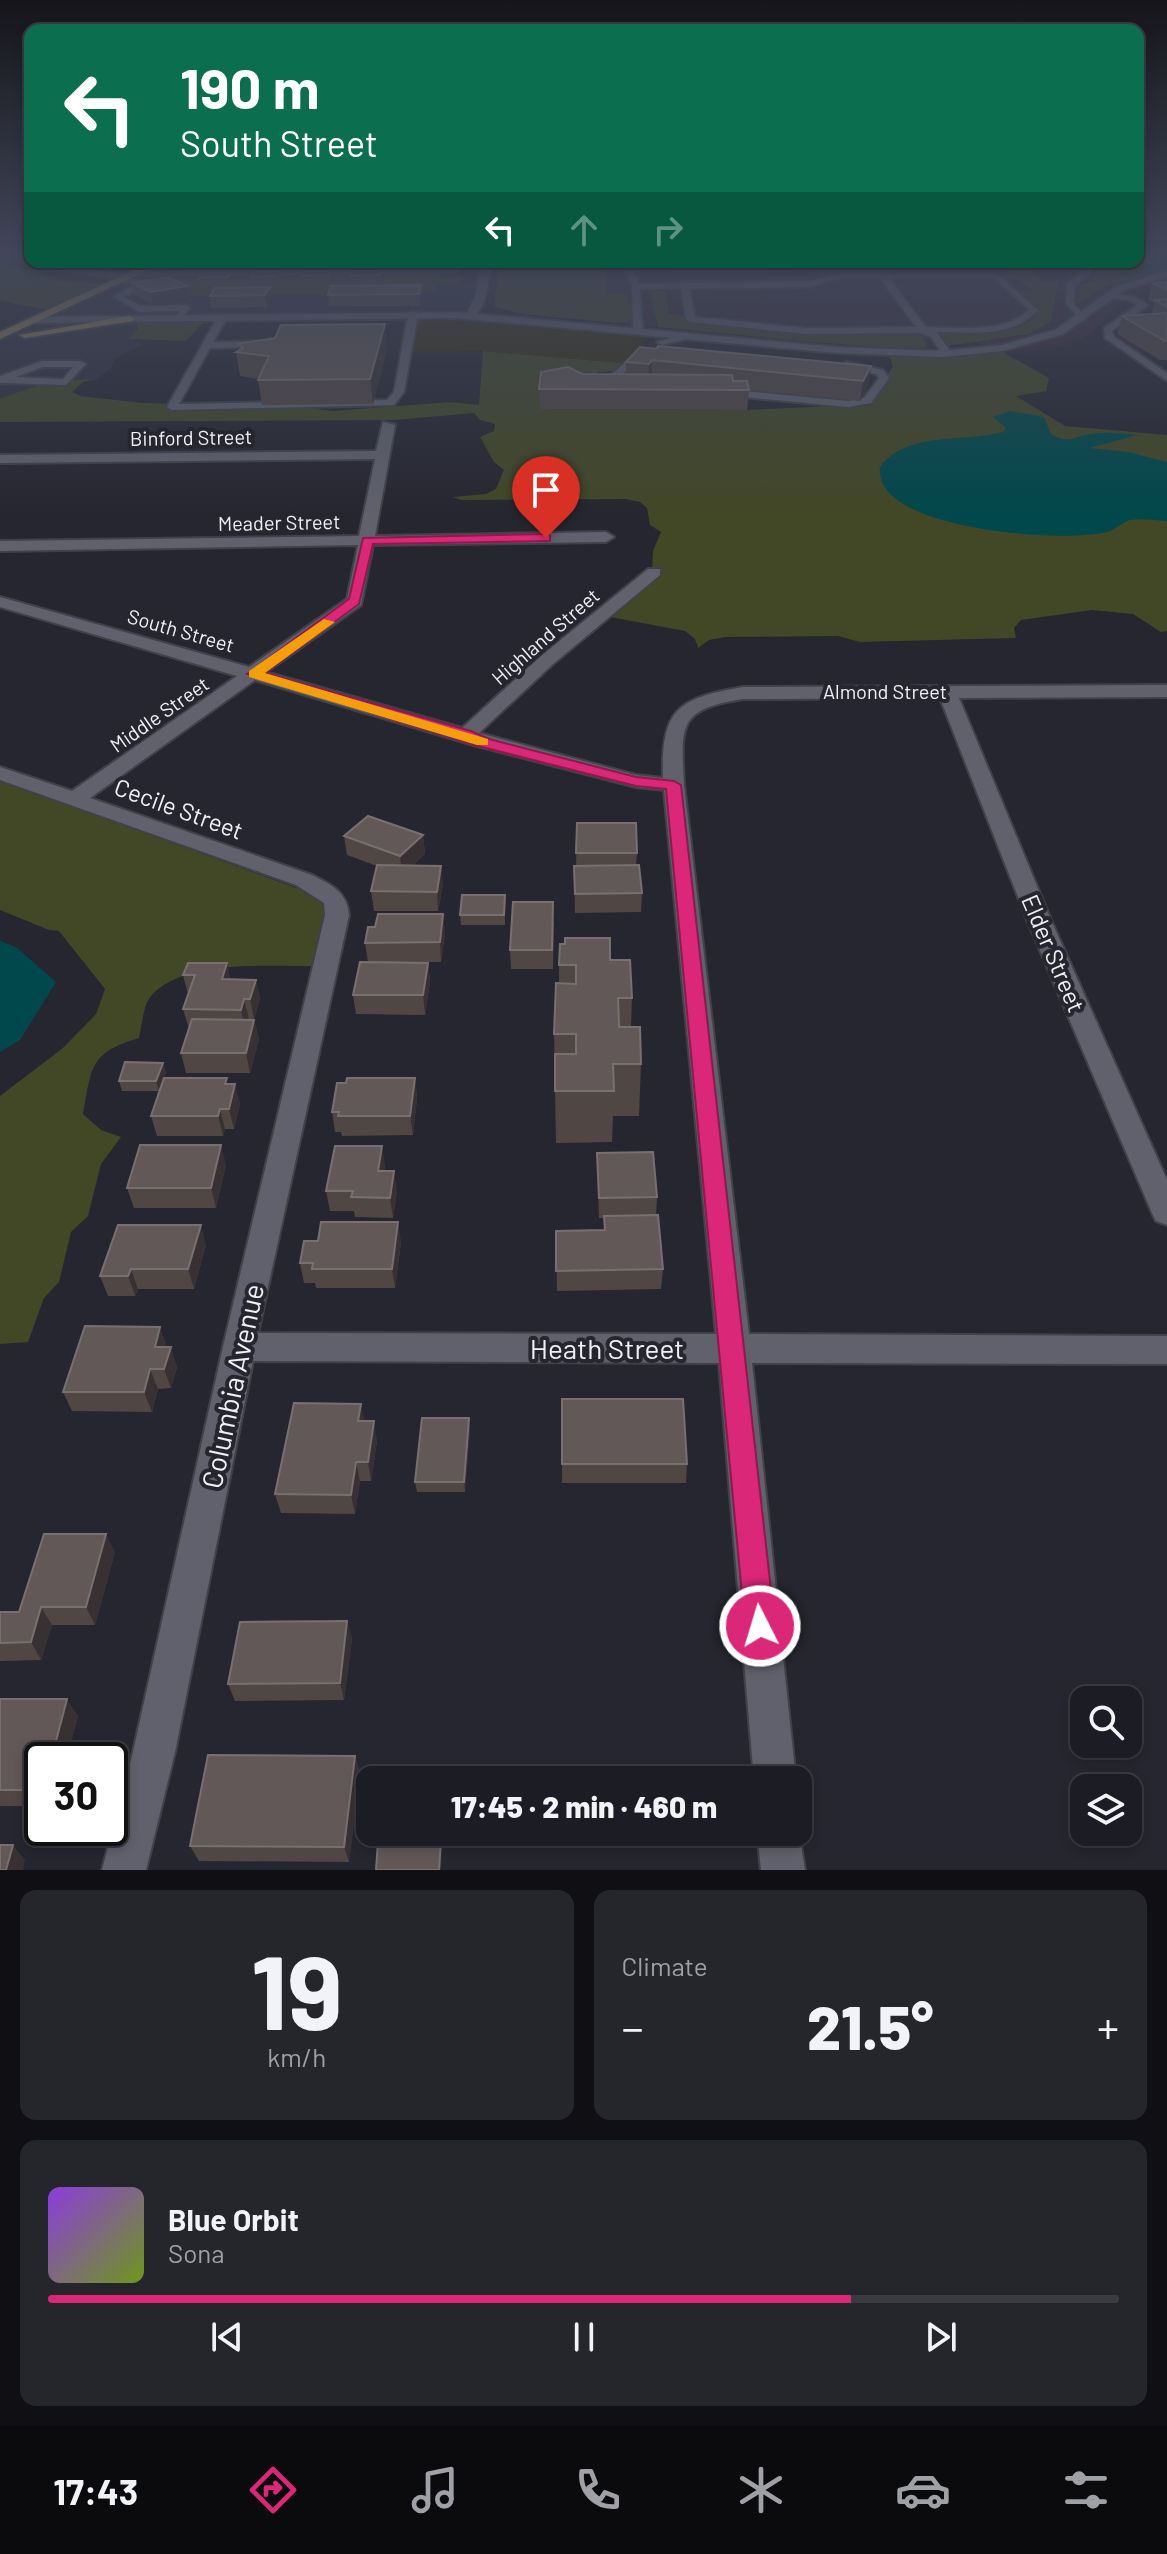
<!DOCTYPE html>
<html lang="en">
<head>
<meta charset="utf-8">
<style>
	:root { --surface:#1c1c24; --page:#25252c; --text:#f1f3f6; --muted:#a0a1a6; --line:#3a3a41; --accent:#db2777 }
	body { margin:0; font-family:Barlow,sans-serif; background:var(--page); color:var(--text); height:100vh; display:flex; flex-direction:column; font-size:30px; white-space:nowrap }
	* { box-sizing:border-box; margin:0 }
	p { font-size:26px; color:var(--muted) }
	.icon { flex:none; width:44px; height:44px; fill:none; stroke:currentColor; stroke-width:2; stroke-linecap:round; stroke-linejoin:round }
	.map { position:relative; height:1870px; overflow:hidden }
	.drawer { display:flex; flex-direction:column; gap:20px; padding:20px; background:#0f0f14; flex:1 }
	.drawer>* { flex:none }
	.banner { position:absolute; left:24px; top:24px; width:1120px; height:244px; border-radius:16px; box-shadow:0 4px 12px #0003,0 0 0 2px var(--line); background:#0b6e4f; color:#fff; overflow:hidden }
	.controls { position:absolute; left:1070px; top:1686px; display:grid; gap:16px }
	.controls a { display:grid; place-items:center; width:72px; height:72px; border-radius:16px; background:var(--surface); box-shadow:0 4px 12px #0003,0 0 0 2px var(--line); font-size:40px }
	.speed { position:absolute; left:24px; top:1742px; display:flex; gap:16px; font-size:40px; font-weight:700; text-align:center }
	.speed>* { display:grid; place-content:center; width:104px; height:104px; border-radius:50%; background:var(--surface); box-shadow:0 4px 12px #0003,0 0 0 2px var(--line); line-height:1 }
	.speed .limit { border:4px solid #111; border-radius:12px; background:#fff; color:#111 }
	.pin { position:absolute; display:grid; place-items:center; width:68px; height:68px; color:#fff; margin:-82px -34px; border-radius:50% 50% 50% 0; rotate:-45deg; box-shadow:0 0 8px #0007 }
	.pin .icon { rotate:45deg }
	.me { position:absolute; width:88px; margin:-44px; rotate:355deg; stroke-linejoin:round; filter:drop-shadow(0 0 6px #0008) }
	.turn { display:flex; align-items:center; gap:28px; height:168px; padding:0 24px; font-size:36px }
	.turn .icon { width:104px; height:104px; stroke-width:2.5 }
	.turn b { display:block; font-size:56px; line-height:68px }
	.lanes { display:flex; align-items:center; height:76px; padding:0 24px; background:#0003; justify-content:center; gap:40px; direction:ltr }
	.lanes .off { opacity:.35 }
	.big { font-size:60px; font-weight:800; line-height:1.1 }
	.drawer .widget { flex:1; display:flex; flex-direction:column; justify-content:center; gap:12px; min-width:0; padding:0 28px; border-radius:16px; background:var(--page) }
	.drawer .dial { align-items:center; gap:0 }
	.dial b { font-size:104px; line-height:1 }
	.song { display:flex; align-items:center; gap:24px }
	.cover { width:96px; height:96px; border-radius:12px; background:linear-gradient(135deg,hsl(270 70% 55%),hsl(80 70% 35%)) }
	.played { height:8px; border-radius:4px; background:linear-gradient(90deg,var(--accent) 75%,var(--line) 75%) }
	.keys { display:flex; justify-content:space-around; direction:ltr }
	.heat { display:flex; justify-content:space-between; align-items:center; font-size:44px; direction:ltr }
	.drawer .tiles { flex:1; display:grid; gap:20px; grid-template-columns:1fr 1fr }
	.widget:last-child { grid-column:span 2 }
	.trip { position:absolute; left:356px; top:1766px; width:456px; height:80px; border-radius:16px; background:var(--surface); box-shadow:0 4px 12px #0003,0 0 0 2px var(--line); font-weight:800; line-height:80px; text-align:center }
	.dock { display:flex; height:128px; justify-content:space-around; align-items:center; background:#0b0b0e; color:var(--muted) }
	.dock .icon { width:56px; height:56px }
	.dock .active { color:var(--accent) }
	.dock b { font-size:36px; color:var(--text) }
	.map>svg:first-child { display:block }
	.built { fill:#2f303f }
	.industrial { fill:#372a37 }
	.green { fill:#424726 }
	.sand { fill:#372e0e }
	.water { fill:#00484b }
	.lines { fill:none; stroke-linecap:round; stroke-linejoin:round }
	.service-casing { stroke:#404149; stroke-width:4 }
	.minor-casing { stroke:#404149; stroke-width:4 }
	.tertiary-casing { stroke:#404149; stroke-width:4 }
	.primary-casing { stroke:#404149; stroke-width:4 }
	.service { fill:#60616c; fill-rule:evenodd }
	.minor { fill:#60616c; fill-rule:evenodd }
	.tertiary { fill:#60616c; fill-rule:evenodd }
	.primary { fill:#998557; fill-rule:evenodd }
	.wall { fill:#504644 }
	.shaded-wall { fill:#383134 }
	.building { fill:#615857; stroke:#787070; stroke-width:2 }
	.route { fill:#db2777; stroke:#8e194d; stroke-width:2 }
	.slow { fill:#f59e0b }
	.labels { text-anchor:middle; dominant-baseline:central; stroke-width:8; stroke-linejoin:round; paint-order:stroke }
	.far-street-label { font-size:20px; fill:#f0f1f7; stroke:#262630 }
	.street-label { font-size:24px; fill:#f0f1f7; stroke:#262630 }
	.near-street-label { font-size:28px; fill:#f0f1f7; stroke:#262630 }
</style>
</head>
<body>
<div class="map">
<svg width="1167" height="1870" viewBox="0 0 1167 1870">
	<rect width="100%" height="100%" fill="#262630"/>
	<path class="built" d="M484,270L471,316L136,320L138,329L128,339L143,344L115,359L111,368L96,380H74L0,399V336L36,320L65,314L92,293L130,276L435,288L438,272Z"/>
	<path class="industrial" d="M1138,254H1167V268L1113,284L1126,286L1153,278L1167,281V286L1161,283L1142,288L1129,295L1090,335L1067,345L1009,355L978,343L910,349L812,342L523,314L495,307L498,262H1138Z"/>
	<path class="green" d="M0,254H10L4,264L18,269L51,271L46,276L49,279L109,285L84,298L65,313L0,301Z
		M160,262H487L484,270L438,272V276H458L459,284H436L435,292L206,296H187L166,288L175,276H130Z
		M498,262H604L607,293H627L633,320L620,323L523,314L495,307Z
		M1092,262H1138L1167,281C1146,277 1131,287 1110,284L1076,304L1082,285L1092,280L1097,266Z
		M1077,266L1081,273L1073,279L1067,275L1077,274L1071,267L1030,268L1042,281H1058L1051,321L1029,334L947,346L942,345L934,335C966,328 1020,344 1040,309L1019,291L1032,290L1016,278L1006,277L1001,272L1030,267Z
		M987,267L991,270L812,271L809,268Z
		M665,291L669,314L685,316L687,321L780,333L914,334L921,335L928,347L910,349L812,342L658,327L650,292Z
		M222,318L202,324L186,341L128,339L138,329L136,319Z
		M999,350L1049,378L1046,391L1016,396L1065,426L1167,435V631L1161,632L1133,614L1092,610L1021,620L1014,628L1016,638L860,642L838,636L725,637L709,640L698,648L695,639L685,631L605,616L652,574L653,551L661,532L650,525L647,508L640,502L626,499L461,500L453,497L486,494L496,489L504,470L494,462L480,437L494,431L495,424L480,420L474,413L395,420L0,422V399C30,387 60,378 93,380L83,382L72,392L80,396L143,403L296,407L333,411L451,402L479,405L483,351L623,363L613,371L598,372L540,409L747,410L855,405L867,401L893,367L889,354Z
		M0,780L332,901L318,966C271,967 185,958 151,996C143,1005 142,1026 139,1038C89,1053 92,1067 83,1114L101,1130L121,1137L101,1164L88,1216L71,1232L59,1282L44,1298L28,1342L0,1344V1096L63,1048L96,1014L105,989L59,931L49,930L0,910Z"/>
	<path class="sand" d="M413,314L638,331L647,341L623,363L483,351L405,352Z"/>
	<path class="water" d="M1138,254H1153L1167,262V281L1121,262H1138Z
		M1010,411L1044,417L1051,434C1068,444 1073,437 1090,434C1105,432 1123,433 1138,435L1089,448L1128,452L1167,462V521C1155,520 1142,518 1130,520C1123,522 1120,526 1114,529C1106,534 1094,534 1085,535C1043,539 873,528 880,467C909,429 965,444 1005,431V427L993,417Z
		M0,941L16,947L56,982L20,1040L0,1052Z"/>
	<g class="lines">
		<g class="service-casing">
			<path id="service" d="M622,262H630L639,284L808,281L844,274H997L1038,310C1012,339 972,332 936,332L949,349L942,357L937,354L939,349L931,337L920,333L806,334L691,322L686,319L681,289H640L643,331L638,334L633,331L632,287ZM844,278H880L916,327L806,328L695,317L690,289L808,287ZM889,278H995L1029,310C1003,334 960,327 926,327Z
				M1075,262H1084L1091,270L1088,277L1075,285L1074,304L1087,318L1082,321L1066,304L1067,284L1083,270Z
				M118,278L147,280V284L124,297L141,306L186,305L190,308L179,321L174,318L180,311L139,312L114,297L135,284L118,282Z
				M1108,294L1134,296L1148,305L1112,331L1114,337L1167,373V381L1105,338L1104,328L1138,305L1129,300L1108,298Z
				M413,311L418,314L404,392L394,405L172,410L167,407L217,318L222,315L227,318L213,342L266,341L271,344L266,347L210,348L179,404L387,400L394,392L408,314Z
				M687,333L690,338L662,345L657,342Z
				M652,356L655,361L634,365L615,381L626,385V389L603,382L628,360Z
				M42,361H81L86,364L66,385L0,383V376ZM43,367H73L63,379L16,377Z
				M846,362L883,370L889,378L871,403L848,407L722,395L717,392L722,389L848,401L864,398L879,378L876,374L842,367Z"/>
		</g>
		<g class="minor-casing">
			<path id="minor" d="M482,262H492C488,280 487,309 471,319L466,316L475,297Z
				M39,263L129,274L134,271L455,267L460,270L455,273L133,277L128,280L36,268Z
				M383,422L395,425L375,536L606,532L614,537L606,542L373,545L361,605L266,672L462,728L541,656L648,569H660V575L553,664L479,733L636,775L663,778C661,709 678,698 743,687L1167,685V697L959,698L1051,920L1167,1180V1225L1156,1221L1152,1213L1027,920L940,698L743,699C678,709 681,725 684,785L749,1334L1167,1336V1364L752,1363L796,1780H754L719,1363L253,1361L175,1752L146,1870H102L133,1752L223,1347L325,915L324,903L296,885L0,780V767L72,791L237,676L0,607V597L249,667L347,599L358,545L0,551V541L359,536L375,459L0,463V455L376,451ZM255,680L477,746L636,787L664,790L716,1334L258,1333L349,915C347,892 332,885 312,875L90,798Z
				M798,1826L805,1870H761L757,1832H798Z"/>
		</g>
		<g class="tertiary-casing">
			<path id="tertiary" d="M1167,271V277L1125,290L1063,334L1003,351L942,357L837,353L455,318L35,323L30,320L35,317L455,312L837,347L942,351L1002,345L1055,330L1117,286Z"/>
		</g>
		<g class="primary-casing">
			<path id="primary" d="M152,262H165L0,339V332Z
				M129,316L134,319L133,321L25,338L19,335Z"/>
		</g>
		<use href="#service" class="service"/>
		<use href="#minor" class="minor"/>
		<use href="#tertiary" class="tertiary"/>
		<use href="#primary" class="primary"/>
	</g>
	<path class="wall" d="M180,262H214L203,267L181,266Z
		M297,262H335L334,266L298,267Z
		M388,262H418V264L388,265Z
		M425,262H453V266H426Z
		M673,262H1063V265L796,267V271L676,272Z
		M381,270V281H352L351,276Z
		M280,271L281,277L278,282H252L251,277Z
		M303,271L331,276L329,281H301V276Z
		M231,273L232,278L229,283H200L199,278Z
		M1167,282V360H1160L1117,334L1122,316L1152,314L1154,303L1148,300L1152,283Z
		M132,283L187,286L189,297L153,304L134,295Z
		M421,285V297L420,306H329L328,295Z
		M270,287L271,299L267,307L211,308L210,296Z
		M238,344L387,348L373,404L262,405L258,379L240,376L236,352L239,350Z
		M640,347L871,366L868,386L860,401L749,390L747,410L540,409L539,389L582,374L626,375V362Z
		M577,823L637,853L636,865L642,893L641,912L575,913L574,866H576Z
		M423,835L425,854L412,866L443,885L438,911H374L371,891L377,866L347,855L344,836Z
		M505,895V925H461L460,915Z
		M443,914L445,934L441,962H368L365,943L375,927Z
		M554,921L553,969H511L510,950Z
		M610,960L632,998L631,1027L641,1064L639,1116H613L612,1142L556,1143L554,1034L559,983V965Z
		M227,963L230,979L256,980L260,999L254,1019L248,1020H254L259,1039L250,1073H186L181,1053L189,1029L183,1009L188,994L183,975Z
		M428,963L430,982L425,1015L356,1014L353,995Z
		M163,1063L166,1073L164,1078L228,1084L240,1104L234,1129H225L223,1136H157L151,1116L159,1091H122L119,1081Z
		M415,1078L417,1098L413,1135L342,1136L341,1132H335L332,1112Z
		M597,1153L657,1197L656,1215L663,1269L661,1289L557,1291L556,1231L604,1230V1218H599Z
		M226,1165L216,1208H134L127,1188Z
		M385,1166L384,1171L397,1191L393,1218L355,1217L354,1211H330L326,1191Z
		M401,1242L395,1288H316L315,1283H304L300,1263Z
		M206,1245L194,1289H138L135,1296H108L100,1276Z
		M167,1347L177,1367L171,1388L158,1389L152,1412L72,1411L63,1392Z
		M361,1404L364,1421L377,1441L371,1481H360L355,1514L281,1513L275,1494Z
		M470,1428L465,1492H417L415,1482Z
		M562,1464H687L686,1483H562Z
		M115,1552L95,1625H52L41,1660L0,1661V1612H19Z
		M352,1638L344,1700L235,1701L228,1684Z
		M0,1699L78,1716L66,1760H42V1806H0Z
		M355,1756L360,1772L349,1862L199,1861L190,1846Z"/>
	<path class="shaded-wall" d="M202,262H214L203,267Z
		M231,273L232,278L229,283L228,277Z
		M421,285V297L420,306L419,294Z
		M187,286L189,297L153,304L151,292Z
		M270,287L271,299L267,307L265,295Z
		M385,324L387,348L373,404L370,379Z
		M652,360V380L648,383L649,364Z
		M871,366L868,386L860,401L863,381Z
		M423,835L425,854L402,875L400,856Z
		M441,866L443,885L438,911L437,892Z
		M443,914L445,934L441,962L440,942Z
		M227,963L231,983L222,979Z
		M428,963L430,982L425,1015L423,995Z
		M256,980L260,999L254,1019L250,999Z
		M244,999L249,1019L245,1030L241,1010Z
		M254,1020L259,1039L250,1073L246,1053Z
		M163,1063L166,1073L159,1091L156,1081Z
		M415,1078L417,1098L413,1135L410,1116Z
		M235,1084L240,1104L234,1129L229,1109Z
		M220,1109L225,1129L223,1136L218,1116Z
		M221,1145L226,1165L216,1208L211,1188Z
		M382,1146L385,1166L381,1191L378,1171Z
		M394,1171L397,1191L393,1218L390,1198Z
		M398,1222L401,1242L395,1288L392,1269Z
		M201,1225L206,1245L194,1289L188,1269Z
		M131,1269L138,1289L135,1296L128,1276Z
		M160,1327L167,1347H155Z
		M171,1347L177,1367L171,1388L164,1369Z
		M150,1369L158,1389L152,1412L144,1392Z
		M361,1404L365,1423L358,1421Z
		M469,1418L470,1428L465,1492L464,1482Z
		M374,1421L377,1441L371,1481L368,1462Z
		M356,1462L360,1481L355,1514L351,1495Z
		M106,1534L115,1552L95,1625L86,1607Z
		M41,1607L52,1625L41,1660L31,1642Z
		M347,1621L352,1638L344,1700L340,1683Z
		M67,1699L78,1716L66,1760H51Z
		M355,1756L360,1772L349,1862L344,1847Z
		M441,1840L442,1848L441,1870H439Z
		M13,1845L25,1860L23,1870H6Z"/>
	<path class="building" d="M352,270H381L380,275L351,276Z
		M280,271L277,276L251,277L254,272Z
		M303,271H331L329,275L301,276Z
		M202,273H231L228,277L199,278Z
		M168,277L187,286L151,292L132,283Z
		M1167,282V290L1152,283Z
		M421,285L419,294L328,295L331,286Z
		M270,287L265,295L210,296L215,288Z
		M1167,299V307L1155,300Z
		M1167,313V341H1165L1122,316Z
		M385,324L370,379L258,380L269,356L236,352L243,348L238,344L275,338L281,325Z
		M658,346L871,366L863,381L652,360L649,364L626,362L640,347L656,349Z
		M568,367L582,374L732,375L733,381H747L749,390L539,389L541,372Z
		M368,816L423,835L400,856L344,836Z
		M577,823H636L637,853H576Z
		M377,865L441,866L437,892L371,891Z
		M639,865L642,893L575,894L574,866Z
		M462,895H505L504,915H460Z
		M513,902H553L552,950H510Z
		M378,914H443L440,942L365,943L368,927H375Z
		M565,938H610V960H630L632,998H618L619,1027H640L641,1064H613L614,1091H555V1054H576V1034H554L556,983L576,984V965H559L560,944H565Z
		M360,962L428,963L423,995H353Z
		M188,963H227L222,979L256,980L250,999H244L241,1010L183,1009L195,975H183Z
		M192,1019L254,1020L246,1053H181Z
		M125,1062L163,1063L156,1081H119Z
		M164,1078H227L225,1084H235L229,1109H220L218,1116H151Z
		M347,1078H415L410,1116H338L339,1112H332L337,1083H346Z
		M140,1145H221L211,1188H127Z
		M335,1146H382L378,1171H394L390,1198L351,1197L353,1191H326Z
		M653,1152L657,1197L599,1198L597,1153Z
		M658,1215L663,1269L556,1271V1231L605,1230L604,1216Z
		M321,1222H398L392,1269H312L313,1263H300L304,1241H318Z
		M118,1225H201L188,1269H131L128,1276H100Z
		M85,1326L160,1327L155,1347H171L164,1369H150L144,1392H63Z
		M562,1399H683L687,1464H562Z
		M294,1403L361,1404L358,1421H374L368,1462H356L351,1495L275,1494Z
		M422,1418H469L464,1482H415Z
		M44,1534H106L86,1607H41L31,1642L0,1643V1612H19Z
		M347,1621L340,1683L228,1684L240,1622Z
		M0,1699H67L51,1760H42V1790H0Z
		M208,1755L355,1756L344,1847L190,1846Z
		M441,1840L439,1870H376L378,1841Z
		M0,1845H13L6,1870H0Z"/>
	<linearGradient id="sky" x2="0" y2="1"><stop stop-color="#15151a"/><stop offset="0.49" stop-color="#414759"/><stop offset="1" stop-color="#414759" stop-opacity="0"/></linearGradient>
	<rect width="1167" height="516" fill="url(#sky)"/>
	<path class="route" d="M546,534L550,535V541L373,544L359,604L265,673L471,731L489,739L636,777L674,781L681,785L775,1626L770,1636L760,1640L750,1636L745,1626L666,789L636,786L478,746L247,674L349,599L363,538Z"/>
	<path class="slow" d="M324,619L335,622L265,673L488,739V745H477L249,677V671Z"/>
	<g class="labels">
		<g class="far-street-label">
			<text transform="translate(191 437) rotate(-1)">Binford Street</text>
			<text transform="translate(279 522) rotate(-1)">Meader Street</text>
			<text transform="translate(181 630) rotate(16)">South Street</text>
			<text transform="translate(545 636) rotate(-41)">Highland Street</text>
			<text x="885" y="691">Almond Street</text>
			<text transform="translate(159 714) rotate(-35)">Middle Street</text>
		</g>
		<g class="street-label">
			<text transform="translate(179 808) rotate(20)">Cecile Street</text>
			<text transform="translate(1054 953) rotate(67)">Elder Street</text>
		</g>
		<g class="near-street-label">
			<text x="607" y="1348">Heath Street</text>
			<text transform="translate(232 1386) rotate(-78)">Columbia Avenue</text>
		</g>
	</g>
</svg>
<div class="controls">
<a><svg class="icon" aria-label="search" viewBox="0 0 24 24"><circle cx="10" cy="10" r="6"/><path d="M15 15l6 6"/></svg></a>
<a><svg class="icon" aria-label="layers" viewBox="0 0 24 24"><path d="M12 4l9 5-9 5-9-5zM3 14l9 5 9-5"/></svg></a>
</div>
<div class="speed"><div class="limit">30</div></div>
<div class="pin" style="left:546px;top:538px;background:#d93025"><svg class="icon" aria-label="arrive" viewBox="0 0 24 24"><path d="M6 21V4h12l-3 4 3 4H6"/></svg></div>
<svg class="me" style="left:760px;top:1626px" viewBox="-20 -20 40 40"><circle r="17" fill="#db2777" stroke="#fff" stroke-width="3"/><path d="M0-11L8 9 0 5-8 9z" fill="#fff"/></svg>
<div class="trip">17:45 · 2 min · 460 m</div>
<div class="banner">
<div class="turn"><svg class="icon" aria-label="left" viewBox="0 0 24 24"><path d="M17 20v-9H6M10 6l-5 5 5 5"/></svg><div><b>190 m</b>South Street</div></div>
<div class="lanes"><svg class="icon" aria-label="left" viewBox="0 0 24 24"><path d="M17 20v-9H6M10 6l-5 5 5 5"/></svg><svg class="icon off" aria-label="ahead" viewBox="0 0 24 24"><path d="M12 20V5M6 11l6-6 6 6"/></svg><svg class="icon off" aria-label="right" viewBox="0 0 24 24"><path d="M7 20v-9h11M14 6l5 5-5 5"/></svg></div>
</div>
</div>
<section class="drawer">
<div class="tiles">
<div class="widget dial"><b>19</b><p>km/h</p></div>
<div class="widget"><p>Climate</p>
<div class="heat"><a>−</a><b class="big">21.5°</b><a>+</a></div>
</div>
<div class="widget">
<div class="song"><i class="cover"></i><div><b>Blue Orbit</b><p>Sona</p></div></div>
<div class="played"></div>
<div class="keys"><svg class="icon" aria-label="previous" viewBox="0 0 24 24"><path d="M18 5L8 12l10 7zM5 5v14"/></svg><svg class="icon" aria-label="pause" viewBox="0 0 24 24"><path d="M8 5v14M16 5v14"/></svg><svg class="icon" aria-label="next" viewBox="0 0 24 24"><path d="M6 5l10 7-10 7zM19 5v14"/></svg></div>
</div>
</div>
</section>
<nav class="dock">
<b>17:43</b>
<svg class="icon active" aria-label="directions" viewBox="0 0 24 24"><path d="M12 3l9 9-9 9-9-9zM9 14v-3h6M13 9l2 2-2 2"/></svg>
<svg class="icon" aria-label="music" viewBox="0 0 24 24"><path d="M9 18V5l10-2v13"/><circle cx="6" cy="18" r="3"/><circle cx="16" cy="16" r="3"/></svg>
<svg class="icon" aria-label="phone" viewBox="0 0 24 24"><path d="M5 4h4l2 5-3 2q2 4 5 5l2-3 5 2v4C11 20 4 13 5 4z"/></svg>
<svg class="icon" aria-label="climate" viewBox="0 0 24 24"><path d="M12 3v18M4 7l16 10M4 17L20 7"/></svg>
<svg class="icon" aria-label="car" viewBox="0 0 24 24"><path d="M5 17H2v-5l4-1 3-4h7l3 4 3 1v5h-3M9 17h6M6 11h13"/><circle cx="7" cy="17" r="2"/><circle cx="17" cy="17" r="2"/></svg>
<svg class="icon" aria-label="filters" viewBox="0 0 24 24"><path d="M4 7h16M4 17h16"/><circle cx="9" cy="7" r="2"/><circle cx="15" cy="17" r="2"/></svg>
</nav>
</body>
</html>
